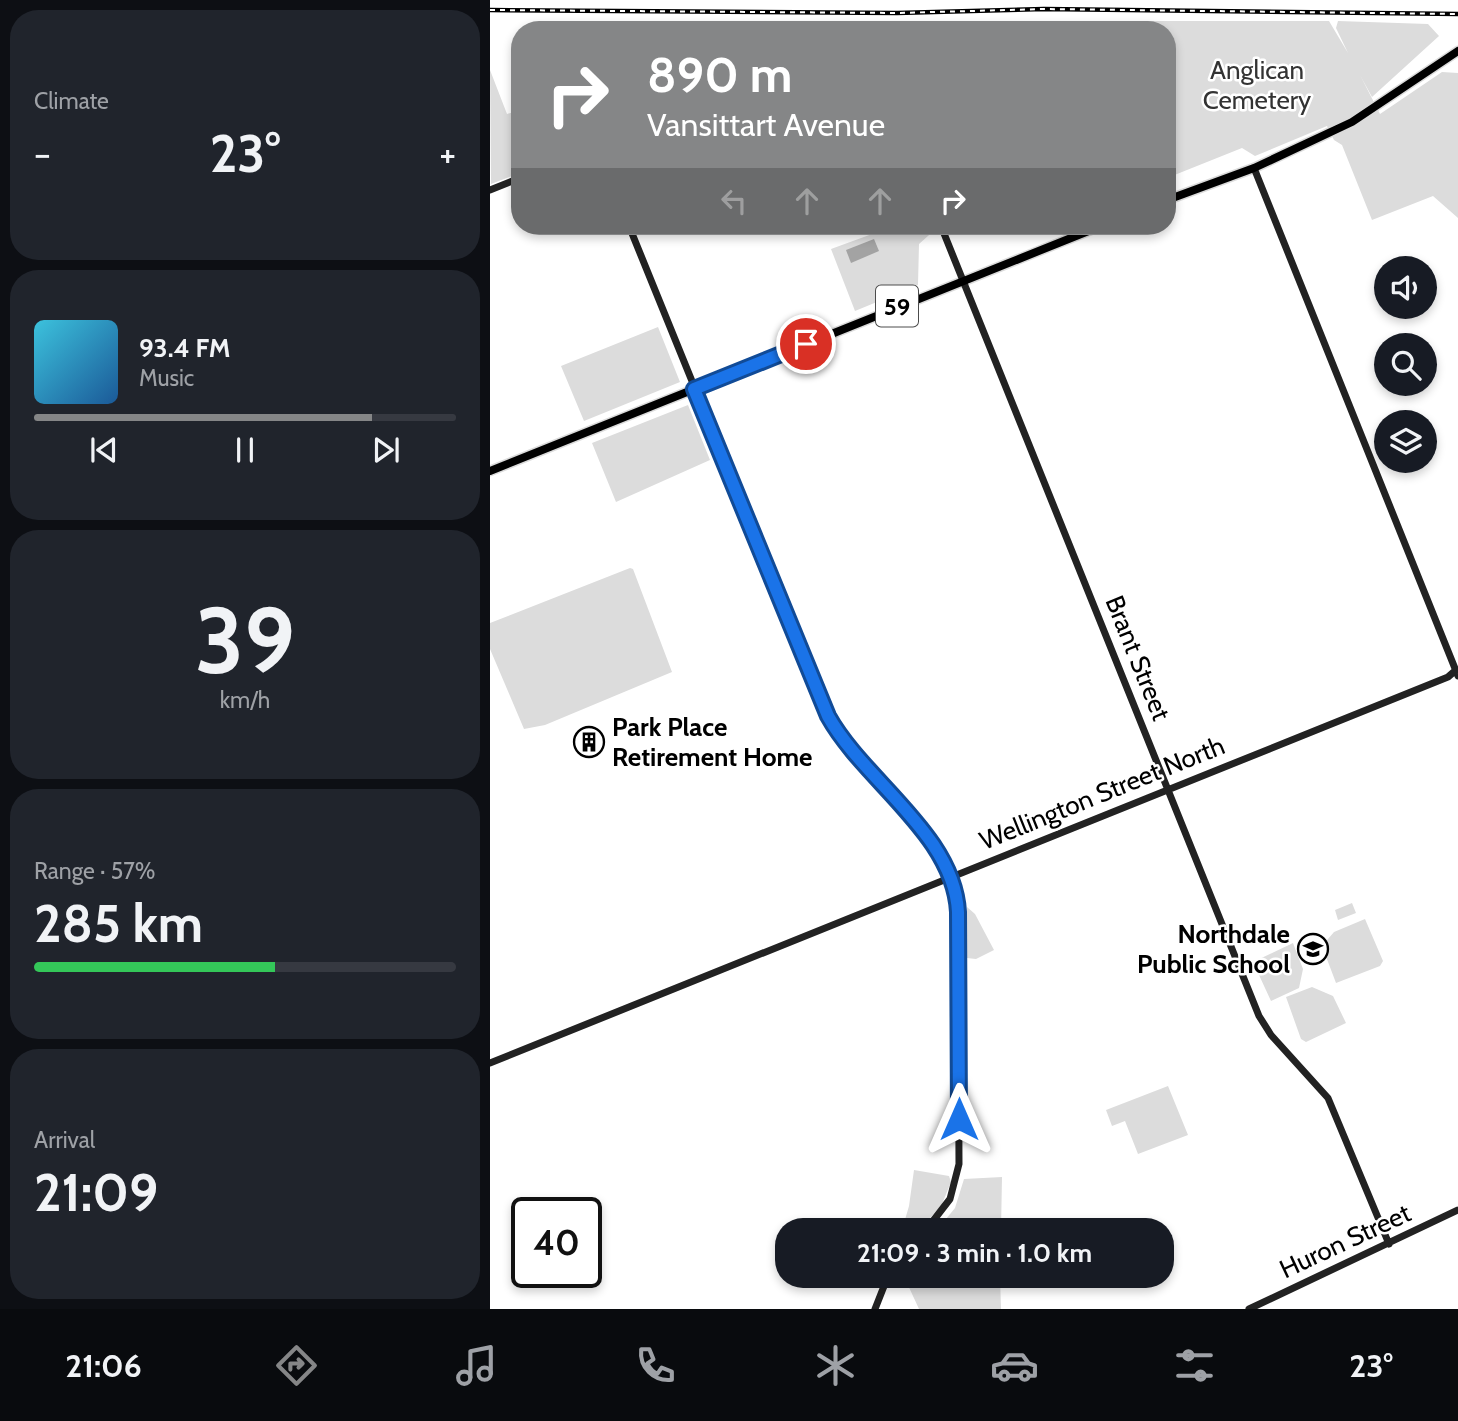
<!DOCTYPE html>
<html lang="en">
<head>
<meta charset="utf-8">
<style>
	:root { --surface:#171b24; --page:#20242c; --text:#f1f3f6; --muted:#9ea1a6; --line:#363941; --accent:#858687 }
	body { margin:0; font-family:Cabin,sans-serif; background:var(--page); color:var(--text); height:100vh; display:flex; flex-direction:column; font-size:26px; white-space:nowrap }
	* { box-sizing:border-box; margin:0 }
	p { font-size:23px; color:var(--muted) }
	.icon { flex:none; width:38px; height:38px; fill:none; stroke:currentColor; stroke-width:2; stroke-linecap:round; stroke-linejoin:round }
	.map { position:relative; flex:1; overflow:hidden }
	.panel { display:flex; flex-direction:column; gap:10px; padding:10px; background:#0d0f14; width:490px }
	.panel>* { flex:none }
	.top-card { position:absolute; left:21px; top:21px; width:665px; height:214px; border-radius:28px; box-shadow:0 4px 10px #0003; background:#858687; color:#fff; overflow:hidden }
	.controls { position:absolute; left:884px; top:256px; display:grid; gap:14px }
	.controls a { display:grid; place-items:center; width:63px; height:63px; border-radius:50%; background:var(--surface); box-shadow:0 4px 10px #0003; font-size:35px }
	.speed { position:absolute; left:21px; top:1197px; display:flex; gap:14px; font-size:35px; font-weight:700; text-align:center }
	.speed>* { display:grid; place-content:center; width:91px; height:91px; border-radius:50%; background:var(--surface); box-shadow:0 4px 10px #0003; line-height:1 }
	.speed .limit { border:4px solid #111; border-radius:10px; background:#fff; color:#111 }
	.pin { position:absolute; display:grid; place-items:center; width:60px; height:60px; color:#fff; margin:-30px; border:4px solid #fff; border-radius:50%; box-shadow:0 2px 7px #0007 }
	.me { position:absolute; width:77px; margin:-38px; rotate:0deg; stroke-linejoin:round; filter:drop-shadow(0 0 5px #0008) }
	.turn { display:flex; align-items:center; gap:24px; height:147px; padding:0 21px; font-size:32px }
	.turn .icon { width:91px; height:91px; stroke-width:2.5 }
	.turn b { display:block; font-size:49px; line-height:60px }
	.lanes { display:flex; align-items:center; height:66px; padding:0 21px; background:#0003; justify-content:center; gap:35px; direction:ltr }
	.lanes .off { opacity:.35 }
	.big { font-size:52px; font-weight:800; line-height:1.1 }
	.panel .tile { flex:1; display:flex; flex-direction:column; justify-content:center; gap:10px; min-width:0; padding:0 24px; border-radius:28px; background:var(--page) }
	.panel .dial { align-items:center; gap:0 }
	.dial b { font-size:91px; line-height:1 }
	.song { display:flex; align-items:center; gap:21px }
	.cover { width:84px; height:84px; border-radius:10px; background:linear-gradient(135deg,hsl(190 70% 55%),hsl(210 70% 35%)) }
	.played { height:7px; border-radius:4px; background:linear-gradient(90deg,var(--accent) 80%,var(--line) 80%) }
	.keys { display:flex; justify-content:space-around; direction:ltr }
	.heat { display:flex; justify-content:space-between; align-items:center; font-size:38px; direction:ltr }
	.charge { height:10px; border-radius:5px; background:linear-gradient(90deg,#34c759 57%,var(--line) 0) }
	.trip { position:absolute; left:285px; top:1218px; width:399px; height:70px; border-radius:28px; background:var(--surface); box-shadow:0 4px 10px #0003; font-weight:800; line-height:70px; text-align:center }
	.tabs { display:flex; height:112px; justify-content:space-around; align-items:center; background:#090b0e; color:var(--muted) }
	.tabs .icon { width:49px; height:49px }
	.tabs .active { color:var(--accent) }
	.tabs b { font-size:32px; color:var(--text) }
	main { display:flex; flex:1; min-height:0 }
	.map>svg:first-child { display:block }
	.green { fill:#dcdcdc }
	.water { fill:#a3a3a3 }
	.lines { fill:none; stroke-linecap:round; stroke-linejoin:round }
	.primary-casing { stroke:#dbdbdb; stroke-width:11 }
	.secondary { stroke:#222; stroke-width:7 }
	.primary { stroke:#000; stroke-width:8 }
	.rail-casing { stroke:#000; stroke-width:4.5 }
	.rail { stroke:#fff; stroke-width:2; stroke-dasharray:5; stroke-linecap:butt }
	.route-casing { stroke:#114b97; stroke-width:18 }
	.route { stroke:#1a73e8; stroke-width:12 }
	.labels { text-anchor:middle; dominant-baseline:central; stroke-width:5; stroke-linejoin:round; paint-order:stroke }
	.shield { fill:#fff; stroke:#4c4c4c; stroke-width:2 }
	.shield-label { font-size:24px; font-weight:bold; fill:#000 }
	.park-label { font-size:26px; fill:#333; stroke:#fff }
	.street-label { font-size:26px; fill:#000; stroke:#fff }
	.poi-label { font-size:26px; font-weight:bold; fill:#000; stroke:#fff; text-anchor:start }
</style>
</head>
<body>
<main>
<section class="panel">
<div class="tile"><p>Climate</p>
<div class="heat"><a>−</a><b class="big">23°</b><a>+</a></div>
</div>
<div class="tile">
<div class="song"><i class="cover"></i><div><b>93.4 FM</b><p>Music</p></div></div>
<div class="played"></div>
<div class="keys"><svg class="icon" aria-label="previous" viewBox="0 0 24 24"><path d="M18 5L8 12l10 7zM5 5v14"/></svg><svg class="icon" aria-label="pause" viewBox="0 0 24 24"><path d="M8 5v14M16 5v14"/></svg><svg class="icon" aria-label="next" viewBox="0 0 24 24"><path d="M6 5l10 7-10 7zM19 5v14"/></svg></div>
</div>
<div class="tile dial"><b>39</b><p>km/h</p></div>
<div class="tile"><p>Range · 57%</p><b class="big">285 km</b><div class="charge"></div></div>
<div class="tile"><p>Arrival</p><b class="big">21:09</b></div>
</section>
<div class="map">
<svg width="968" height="1309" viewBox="0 0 968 1309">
	<rect width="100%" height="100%" fill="#fff"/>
	<path class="green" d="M568,21H839L858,53L846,28L848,21L938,24L949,36L882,97L870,75L890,114L952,72L968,73V218L943,196L882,220L852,145L844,140L837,126L765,156L752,148L677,178V30H571Z
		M0,70L17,114L30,110V173L1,184Z
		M404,226L448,227L429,244L428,285L365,311L341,249Z
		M168,327L190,382L94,421L71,366Z
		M198,405L220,460L126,502L102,443Z
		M140,568L143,569L182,672L55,725L34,729L0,649V623Z
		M862,903L866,913L848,920L845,910Z
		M477,907L485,914L504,950L486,959L477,958Z
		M875,919L893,961L890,966L846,983L832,946L844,932Z
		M803,943L813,969L809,988L781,1001L763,962Z
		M822,987L843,996L856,1023L816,1042L811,1039L796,997Z
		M678,1086L698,1135L648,1154L635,1121L622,1126L616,1110Z
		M424,1170L459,1176L461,1182L452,1204L430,1230H412L419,1206Z
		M512,1177L511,1230H447L465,1208L474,1179Z
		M410,1276H510L511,1309H429L417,1283Z"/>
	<path class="water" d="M384,239L389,251L361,263L356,250Z"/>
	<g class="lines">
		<g class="primary-casing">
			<path id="primary" d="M677,200L764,168L862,122L968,51
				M0,471L611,226"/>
		</g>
		<path class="secondary" d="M764,168L968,676
			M0,190L30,178
			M139,226L338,716C373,782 464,833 468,912L469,1164L460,1199L436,1230
			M451,226L769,1016L781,1035L838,1098L899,1244
			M0,1063L958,677L966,670
			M385,1309L398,1276
			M759,1309L968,1210"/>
		<use href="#primary" class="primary"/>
		<g class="rail-casing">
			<path id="rail" d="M0,10L407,13L554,9L968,14"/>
		</g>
		<use href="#rail" class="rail"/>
	</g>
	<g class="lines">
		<g class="route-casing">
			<path id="route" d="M316,344L204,389L338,716C374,781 464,834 468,912L469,1119"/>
		</g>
		<use href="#route" class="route"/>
	</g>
	<defs>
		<g id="building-ring" transform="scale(1.575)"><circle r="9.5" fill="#fff" stroke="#000" stroke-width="1.5"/><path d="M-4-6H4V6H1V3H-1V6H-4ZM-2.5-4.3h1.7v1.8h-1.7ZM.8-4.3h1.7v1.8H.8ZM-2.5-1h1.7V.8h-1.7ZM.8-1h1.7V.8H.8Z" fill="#000"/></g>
		<g id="school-ring" transform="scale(1.575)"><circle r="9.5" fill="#fff" stroke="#000" stroke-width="1.5"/><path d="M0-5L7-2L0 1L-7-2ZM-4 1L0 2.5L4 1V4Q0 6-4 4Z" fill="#000"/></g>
	</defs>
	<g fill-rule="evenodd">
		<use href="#building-ring" x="99" y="742"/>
		<use href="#school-ring" x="823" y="949"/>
	</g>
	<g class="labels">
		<rect class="shield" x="386" y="285.5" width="42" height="41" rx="5"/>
		<g class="shield-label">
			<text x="407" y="306">59</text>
		</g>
		<g class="park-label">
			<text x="767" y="70">Anglican<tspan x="767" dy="30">Cemetery</tspan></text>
		</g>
		<g class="street-label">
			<text transform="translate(648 658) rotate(68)">Brant Street</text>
			<text transform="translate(612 793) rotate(-22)">Wellington Street North</text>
			<text transform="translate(855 1241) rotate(-25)">Huron Street</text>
		</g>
		<g class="poi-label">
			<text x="122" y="727">Park Place<tspan x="122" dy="30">Retirement Home</tspan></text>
			<text x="800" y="934" text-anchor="end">Northdale<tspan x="800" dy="30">Public School</tspan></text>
		</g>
	</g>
</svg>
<div class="controls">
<a><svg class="icon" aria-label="sound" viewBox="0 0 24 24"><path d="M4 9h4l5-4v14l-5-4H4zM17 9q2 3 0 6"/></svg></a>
<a><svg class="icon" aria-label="search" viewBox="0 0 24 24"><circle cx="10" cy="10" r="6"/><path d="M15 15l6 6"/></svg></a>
<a><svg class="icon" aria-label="layers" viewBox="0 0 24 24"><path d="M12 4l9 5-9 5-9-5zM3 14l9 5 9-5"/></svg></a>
</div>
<div class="speed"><div class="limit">40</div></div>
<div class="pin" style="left:316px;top:344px;background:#d93025"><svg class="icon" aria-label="arrive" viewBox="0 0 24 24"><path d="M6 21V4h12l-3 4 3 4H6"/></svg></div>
<svg class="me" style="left:469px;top:1119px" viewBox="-20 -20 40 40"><path d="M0-17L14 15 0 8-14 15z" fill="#1a73e8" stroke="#fff" stroke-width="4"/></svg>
<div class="trip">21:09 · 3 min · 1.0 km</div>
<div class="top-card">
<div class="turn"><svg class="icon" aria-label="right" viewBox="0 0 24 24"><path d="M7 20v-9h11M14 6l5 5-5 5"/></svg><div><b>890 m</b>Vansittart Avenue</div></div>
<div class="lanes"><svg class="icon off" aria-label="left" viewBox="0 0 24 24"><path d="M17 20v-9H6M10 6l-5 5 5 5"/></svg><svg class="icon off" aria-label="ahead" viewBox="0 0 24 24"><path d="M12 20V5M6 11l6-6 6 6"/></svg><svg class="icon off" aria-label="ahead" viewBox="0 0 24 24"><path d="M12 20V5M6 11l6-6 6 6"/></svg><svg class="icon" aria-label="right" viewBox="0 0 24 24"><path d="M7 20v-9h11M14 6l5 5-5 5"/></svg></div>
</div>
</div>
</main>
<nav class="tabs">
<b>21:06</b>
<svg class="icon active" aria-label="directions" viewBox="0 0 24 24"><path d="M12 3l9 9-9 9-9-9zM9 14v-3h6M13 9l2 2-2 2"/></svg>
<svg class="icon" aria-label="music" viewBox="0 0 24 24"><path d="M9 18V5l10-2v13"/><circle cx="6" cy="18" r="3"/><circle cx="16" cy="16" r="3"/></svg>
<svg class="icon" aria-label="phone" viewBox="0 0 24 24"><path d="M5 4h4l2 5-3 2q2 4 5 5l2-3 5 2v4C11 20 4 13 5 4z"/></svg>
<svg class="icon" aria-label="climate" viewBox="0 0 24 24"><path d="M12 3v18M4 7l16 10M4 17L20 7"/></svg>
<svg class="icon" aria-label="car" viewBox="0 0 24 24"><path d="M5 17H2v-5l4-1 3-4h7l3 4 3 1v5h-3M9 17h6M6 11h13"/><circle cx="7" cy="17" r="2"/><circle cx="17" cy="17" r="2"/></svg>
<svg class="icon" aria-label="filters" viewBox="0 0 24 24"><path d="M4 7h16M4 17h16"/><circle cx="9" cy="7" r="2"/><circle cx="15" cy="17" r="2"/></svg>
<b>23°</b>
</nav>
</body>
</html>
